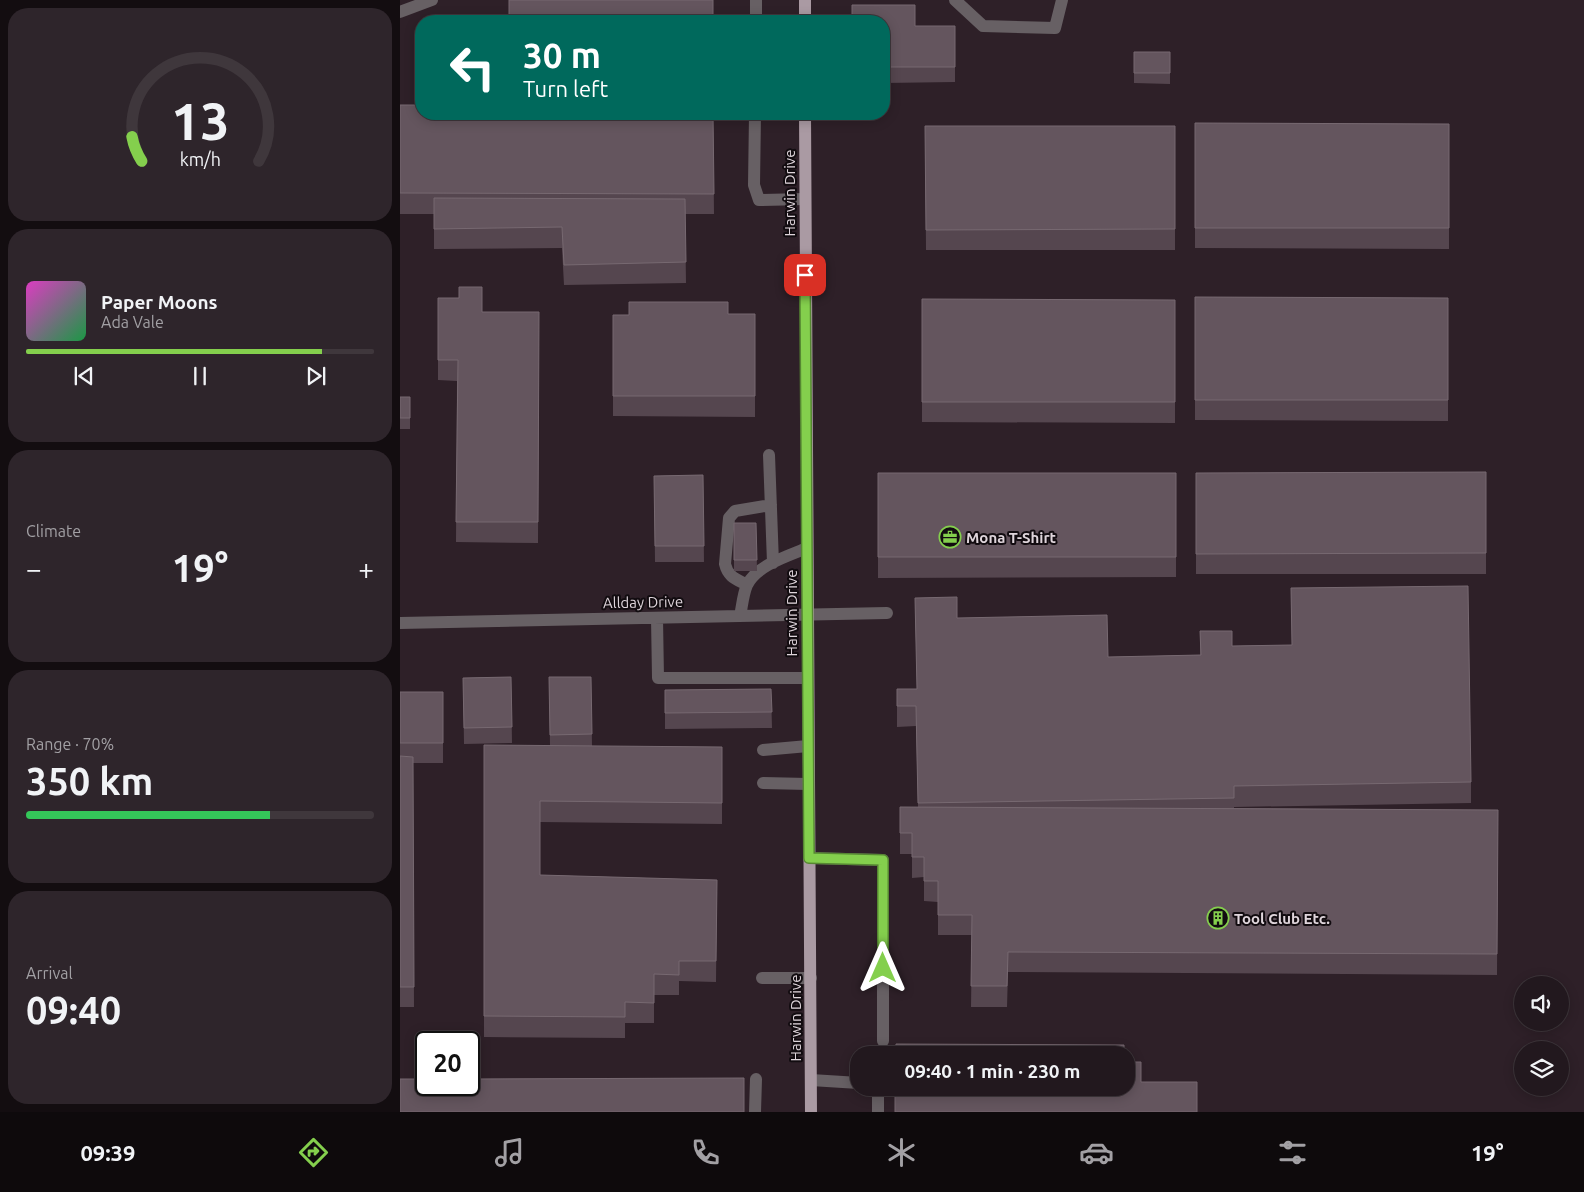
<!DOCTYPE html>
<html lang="en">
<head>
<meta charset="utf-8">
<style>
	:root { --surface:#22181e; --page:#2e252b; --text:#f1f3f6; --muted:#a2a0a4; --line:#3f373c; --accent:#84cf4d }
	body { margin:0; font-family:Ubuntu,sans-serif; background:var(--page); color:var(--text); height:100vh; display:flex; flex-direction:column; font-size:19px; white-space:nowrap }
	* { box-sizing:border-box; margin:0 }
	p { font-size:16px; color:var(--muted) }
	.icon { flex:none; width:28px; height:28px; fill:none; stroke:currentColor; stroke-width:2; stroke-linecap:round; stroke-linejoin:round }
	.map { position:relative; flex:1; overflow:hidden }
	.details { display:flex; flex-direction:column; gap:8px; padding:8px; background:#130d10; width:400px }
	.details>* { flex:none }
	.guide { position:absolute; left:15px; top:15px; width:475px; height:105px; border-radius:20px; box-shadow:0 2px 12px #0003,0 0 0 1px var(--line); background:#00695c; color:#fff; overflow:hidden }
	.fabs { position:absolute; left:1114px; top:976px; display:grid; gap:10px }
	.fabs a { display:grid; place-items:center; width:55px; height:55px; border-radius:50%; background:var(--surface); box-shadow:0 2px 12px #0003,0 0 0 1px var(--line); font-size:25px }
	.speed { position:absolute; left:15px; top:1031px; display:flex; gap:10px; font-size:25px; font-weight:700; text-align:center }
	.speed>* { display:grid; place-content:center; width:65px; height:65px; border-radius:50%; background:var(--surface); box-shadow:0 2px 12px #0003,0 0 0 1px var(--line); line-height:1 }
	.speed .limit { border:2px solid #111; border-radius:8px; background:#fff; color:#111 }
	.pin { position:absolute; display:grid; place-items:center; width:42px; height:42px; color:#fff; margin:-21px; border-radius:10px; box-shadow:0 2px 8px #0006 }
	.me { position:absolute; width:55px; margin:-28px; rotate:0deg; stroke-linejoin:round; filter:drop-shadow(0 0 4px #0008) }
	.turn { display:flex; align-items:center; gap:18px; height:105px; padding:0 25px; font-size:22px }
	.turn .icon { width:65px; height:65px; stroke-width:2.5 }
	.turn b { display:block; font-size:35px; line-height:42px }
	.big { font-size:38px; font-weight:600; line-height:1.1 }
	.details .widget { flex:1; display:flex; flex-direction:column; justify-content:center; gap:8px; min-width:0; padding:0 18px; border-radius:20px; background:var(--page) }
	.details .dial { align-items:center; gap:0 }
	.dial svg { height:130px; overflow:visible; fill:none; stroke:var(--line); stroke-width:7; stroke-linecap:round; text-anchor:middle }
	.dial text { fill:var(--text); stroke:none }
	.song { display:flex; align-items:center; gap:15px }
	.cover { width:60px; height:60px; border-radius:8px; background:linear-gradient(135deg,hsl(310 70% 55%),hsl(140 70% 35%)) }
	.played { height:5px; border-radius:2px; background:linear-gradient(90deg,var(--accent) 85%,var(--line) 85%) }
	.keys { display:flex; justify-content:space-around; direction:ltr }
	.heat { display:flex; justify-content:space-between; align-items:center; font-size:28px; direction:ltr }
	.charge { height:8px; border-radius:4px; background:linear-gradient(90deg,#34c759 70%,var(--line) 0) }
	.trip { position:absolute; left:450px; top:1046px; width:285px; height:50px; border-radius:20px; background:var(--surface); box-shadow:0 2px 12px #0003,0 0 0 1px var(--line); font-weight:600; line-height:50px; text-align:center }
	.dock { display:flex; height:80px; justify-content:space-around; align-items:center; background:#0e0a0c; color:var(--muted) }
	.dock .icon { width:35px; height:35px }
	.dock .selected { color:var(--accent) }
	.dock b { font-size:22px; color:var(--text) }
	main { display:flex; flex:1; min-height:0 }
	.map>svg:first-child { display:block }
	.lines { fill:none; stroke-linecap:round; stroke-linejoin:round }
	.minor { stroke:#676064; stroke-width:12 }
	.major { stroke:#aa9aa3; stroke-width:12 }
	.wall { fill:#55464f }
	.building { fill:#64555e; stroke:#776971 }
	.route-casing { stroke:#568732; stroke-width:12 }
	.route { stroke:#84cf4d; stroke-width:9 }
	.labels { text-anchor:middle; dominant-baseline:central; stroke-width:4; stroke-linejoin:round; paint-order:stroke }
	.street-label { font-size:15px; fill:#dfd5db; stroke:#120c10 }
	.poi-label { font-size:15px; font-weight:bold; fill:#dfd5db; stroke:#120c10; text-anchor:start }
</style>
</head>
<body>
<main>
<section class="details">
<div class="widget dial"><svg viewBox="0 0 100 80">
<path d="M14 69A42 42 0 1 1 86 69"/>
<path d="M14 69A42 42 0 0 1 8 54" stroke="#84cf4d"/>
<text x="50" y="56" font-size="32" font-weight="700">13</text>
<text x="50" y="72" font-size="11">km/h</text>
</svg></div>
<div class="widget">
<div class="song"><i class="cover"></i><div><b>Paper Moons</b><p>Ada Vale</p></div></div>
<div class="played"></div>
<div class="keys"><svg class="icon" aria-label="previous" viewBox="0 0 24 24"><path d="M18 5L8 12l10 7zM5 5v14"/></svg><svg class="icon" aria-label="pause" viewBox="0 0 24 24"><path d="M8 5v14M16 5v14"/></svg><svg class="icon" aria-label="next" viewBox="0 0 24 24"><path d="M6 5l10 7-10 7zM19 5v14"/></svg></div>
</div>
<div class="widget"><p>Climate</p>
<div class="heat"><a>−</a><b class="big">19°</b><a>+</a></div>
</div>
<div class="widget"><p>Range · 70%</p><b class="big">350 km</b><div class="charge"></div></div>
<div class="widget"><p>Arrival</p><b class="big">09:40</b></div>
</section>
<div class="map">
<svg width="1184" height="1112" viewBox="0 0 1184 1112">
	<rect width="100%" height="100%" fill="#2e2028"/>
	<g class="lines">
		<path class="minor" d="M555,0L583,26L655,28L662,0
			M0,12L32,0
			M356,21V0
			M355,114L354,185L359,200L405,199
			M369,455L373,563
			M347,585C336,579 328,577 325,564L329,518L335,511L371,505
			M340,616C342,607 343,594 347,585C357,565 388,556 407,548
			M257,618L258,678H408
			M0,623L487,613
			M363,750L408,746
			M363,783L408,784
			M409,858L483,860V1041
			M362,978H411
			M411,1080L459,1083
			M471,1088L478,1093V1112
			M355,1112L356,1079"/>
		<path class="major" d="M405,0V21
			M405,114L411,1112"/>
	</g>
	<path class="wall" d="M484,21L515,26H555V82L484,83Z
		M734,52H770V84L734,83Z
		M0,105L313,114L314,214H285L286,283L164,285L162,248L34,249V214H0Z
		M795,123L1049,124V249L795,248Z
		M525,126H775V250H526Z
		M795,297L1048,298V421L795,420Z
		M38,298H59L82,312H139L138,543L56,542L57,381L38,380Z
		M522,299L775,300V423L522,422Z
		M355,314V417L213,416V315Z
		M0,397H10V429H0Z
		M1086,472V574H796V473Z
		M478,473H776V577L478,578Z
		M303,475L304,562H255L254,476Z
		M334,523H356L357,571H334Z
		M891,588L1071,782V803L834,807V808L1098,810L1097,975L608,972L607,1007H571L572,935H538V902L524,901V877L512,878V854H500V807H518L516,726L497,727V689H517L515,598L557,618L708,657L800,655V631L832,646L892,645Z
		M111,677L112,743L64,744L63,678Z
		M149,677H191L192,746L322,747V824L140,822V875L317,880L316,982L279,981V995H254V1023H225V1038L84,1037V745L150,746Z
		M371,689L372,728L265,729V690Z
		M0,692H43V763H13L14,1007H0Z"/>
	<path class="building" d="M109,0H313V21H109Z
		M452,5H515V26H555V67H484V21H452Z
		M734,52H770V73H734Z
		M0,105H21V114H313L314,194L0,193Z
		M795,123L1049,124V228H795Z
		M525,126H775V229L526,230Z
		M34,198L285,199L286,262L164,265L162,227L34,229Z
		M59,287H82V312H139L138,522H56L58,360H38V298H59Z
		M795,297L1048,298V400H795Z
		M522,299L775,300V402H522Z
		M229,302H328V314H355V396H213V315H229Z
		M0,397H10V418H0Z
		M1086,472V553L796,554V473Z
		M478,473H776V557H478Z
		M303,475L304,546H255L254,476Z
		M334,523H356L357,560H334Z
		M1068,586L1071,782L834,786V798L518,803L516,706H497V689H517L515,598L557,597V618L707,615L708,657L801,655L800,631H832V646L892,645L891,588Z
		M111,677L112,727L64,728L63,678Z
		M149,677H191L192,734L150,735Z
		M371,689L372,712L265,713V690Z
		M0,692H43V743H0Z
		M84,745L322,747V803L140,801V875L317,880L316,961H279V975L254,974V1003L225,1002V1017L84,1016Z
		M0,756L13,757L14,987H0Z
		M500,807L1098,810L1097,954L608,952L607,986H571L572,915H538V881H524V857H512V833H500Z
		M496,1044L724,1045V1055H495Z
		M726,1062H741V1082H797V1112H495V1088H726Z
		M344,1078V1112H0V1079H26V1085H69V1079Z"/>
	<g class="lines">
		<g class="route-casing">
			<path id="route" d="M405,275L409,858L483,860V968"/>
		</g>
		<use href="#route" class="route"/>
	</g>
	<defs>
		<g id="office-ring" transform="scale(1.125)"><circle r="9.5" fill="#120c10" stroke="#84cf4d" stroke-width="1.5"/><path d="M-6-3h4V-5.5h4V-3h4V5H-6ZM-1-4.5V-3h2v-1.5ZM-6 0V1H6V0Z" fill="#84cf4d"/></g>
		<g id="building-ring" transform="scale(1.125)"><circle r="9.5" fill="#120c10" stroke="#84cf4d" stroke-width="1.5"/><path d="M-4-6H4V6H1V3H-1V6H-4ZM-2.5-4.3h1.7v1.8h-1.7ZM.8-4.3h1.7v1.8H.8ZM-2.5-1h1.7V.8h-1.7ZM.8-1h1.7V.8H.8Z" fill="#84cf4d"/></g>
	</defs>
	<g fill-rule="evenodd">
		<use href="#office-ring" x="550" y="537"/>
		<use href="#building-ring" x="818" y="918"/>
	</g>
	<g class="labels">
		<g class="street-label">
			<text transform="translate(389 193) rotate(-90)">Harwin Drive</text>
			<text transform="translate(243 602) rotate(-1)">Allday Drive</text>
			<text transform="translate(391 613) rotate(-90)">Harwin Drive</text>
			<text transform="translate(395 1018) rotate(-90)">Harwin Drive</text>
		</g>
		<g class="poi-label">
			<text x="566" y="537">Mona T-Shirt</text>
			<text x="834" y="918">Tool Club Etc.</text>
		</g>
	</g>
</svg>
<div class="fabs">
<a><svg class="icon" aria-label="sound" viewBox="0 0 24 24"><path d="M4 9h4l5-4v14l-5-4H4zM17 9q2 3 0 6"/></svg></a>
<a><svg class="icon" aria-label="layers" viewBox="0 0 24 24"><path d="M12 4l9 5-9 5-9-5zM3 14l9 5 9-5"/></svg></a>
</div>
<div class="speed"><div class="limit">20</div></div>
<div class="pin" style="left:405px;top:275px;background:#d93025"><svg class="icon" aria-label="arrive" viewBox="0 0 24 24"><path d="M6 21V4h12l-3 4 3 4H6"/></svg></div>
<svg class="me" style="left:483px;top:968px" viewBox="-20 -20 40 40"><path d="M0-17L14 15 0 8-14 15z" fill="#84cf4d" stroke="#fff" stroke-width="4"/></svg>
<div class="trip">09:40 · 1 min · 230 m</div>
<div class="guide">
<div class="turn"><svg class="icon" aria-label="left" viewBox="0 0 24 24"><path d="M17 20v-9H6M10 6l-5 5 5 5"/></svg><div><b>30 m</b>Turn left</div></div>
</div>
</div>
</main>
<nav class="dock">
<b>09:39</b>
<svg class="icon selected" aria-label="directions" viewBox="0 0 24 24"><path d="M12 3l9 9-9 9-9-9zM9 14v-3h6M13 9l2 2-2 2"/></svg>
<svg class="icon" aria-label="music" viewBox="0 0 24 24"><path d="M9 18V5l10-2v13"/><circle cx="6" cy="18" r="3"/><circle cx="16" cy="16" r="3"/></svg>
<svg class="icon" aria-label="phone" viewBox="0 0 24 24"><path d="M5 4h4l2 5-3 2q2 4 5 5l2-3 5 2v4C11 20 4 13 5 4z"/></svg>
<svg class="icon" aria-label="climate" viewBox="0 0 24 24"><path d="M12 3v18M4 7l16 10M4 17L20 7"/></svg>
<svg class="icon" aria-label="car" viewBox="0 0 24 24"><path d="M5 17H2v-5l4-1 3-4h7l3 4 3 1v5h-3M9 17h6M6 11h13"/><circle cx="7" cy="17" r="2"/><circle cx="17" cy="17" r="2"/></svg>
<svg class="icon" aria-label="filters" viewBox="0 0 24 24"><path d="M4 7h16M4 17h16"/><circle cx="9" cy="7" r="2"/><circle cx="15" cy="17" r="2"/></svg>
<b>19°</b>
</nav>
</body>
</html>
